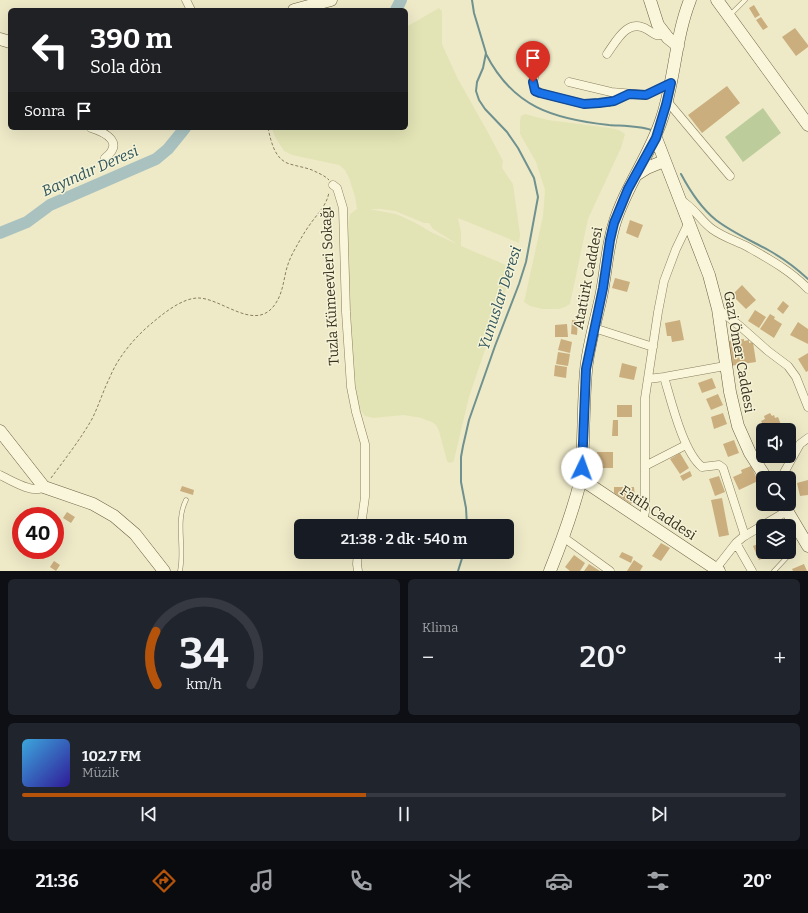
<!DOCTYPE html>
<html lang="tr">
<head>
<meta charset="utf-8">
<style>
	:root { --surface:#171b24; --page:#20242c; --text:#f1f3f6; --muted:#9ea1a6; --line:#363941; --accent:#b45309 }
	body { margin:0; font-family:Bitter,serif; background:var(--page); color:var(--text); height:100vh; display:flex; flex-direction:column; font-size:15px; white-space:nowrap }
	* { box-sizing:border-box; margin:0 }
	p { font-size:13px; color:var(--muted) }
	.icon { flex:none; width:22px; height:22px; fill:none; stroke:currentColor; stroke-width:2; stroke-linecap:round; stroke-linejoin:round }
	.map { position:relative; height:571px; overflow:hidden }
	.details { display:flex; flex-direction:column; gap:8px; padding:8px; background:#0d0f14; flex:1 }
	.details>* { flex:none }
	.hud { position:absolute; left:8px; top:8px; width:400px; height:122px; border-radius:6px; box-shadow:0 4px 16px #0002; background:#202124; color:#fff; overflow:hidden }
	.controls { position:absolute; left:756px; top:423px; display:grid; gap:8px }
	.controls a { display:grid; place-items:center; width:40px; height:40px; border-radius:6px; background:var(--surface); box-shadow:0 4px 16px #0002; font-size:20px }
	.speed { position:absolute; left:12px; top:507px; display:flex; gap:8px; font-size:20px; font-weight:700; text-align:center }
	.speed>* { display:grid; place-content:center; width:52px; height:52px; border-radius:50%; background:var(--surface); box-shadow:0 4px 16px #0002; line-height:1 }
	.speed .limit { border:6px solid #d22; background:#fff; color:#111 }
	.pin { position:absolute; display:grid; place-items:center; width:34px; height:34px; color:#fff; margin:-41px -17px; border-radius:50% 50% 50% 0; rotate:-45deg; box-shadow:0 0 4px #0007 }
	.pin .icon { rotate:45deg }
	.me { position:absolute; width:44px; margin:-22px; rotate:3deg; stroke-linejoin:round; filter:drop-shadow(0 0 3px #0008) }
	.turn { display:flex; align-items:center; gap:14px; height:84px; padding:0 16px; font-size:18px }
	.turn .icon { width:52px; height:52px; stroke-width:2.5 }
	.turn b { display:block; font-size:28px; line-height:34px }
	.then { display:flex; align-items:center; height:38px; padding:0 16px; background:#0003; gap:8px; font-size:15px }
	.big { font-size:30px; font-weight:600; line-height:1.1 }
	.details .widget { flex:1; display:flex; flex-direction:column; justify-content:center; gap:6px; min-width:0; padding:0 14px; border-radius:6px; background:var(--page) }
	.details .dial { align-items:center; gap:0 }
	.dial svg { height:104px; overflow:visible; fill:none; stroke:var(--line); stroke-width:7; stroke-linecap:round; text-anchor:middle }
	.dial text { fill:var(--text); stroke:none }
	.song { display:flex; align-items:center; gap:12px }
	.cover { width:48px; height:48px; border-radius:6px; background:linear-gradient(135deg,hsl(200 70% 55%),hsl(250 70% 35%)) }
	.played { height:4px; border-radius:2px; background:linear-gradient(90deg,var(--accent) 45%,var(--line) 45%) }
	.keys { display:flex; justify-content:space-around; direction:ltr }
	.heat { display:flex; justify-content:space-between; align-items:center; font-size:22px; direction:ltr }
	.details .tiles { flex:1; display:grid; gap:8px; grid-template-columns:1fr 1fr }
	.widget:last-child { grid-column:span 2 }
	.trip { position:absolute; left:294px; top:519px; width:220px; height:40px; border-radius:6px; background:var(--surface); box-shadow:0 4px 16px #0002; font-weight:600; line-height:40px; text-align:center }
	.tabs { display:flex; height:64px; justify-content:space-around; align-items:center; background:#090b0e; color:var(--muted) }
	.tabs .icon { width:28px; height:28px }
	.tabs .current { color:var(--accent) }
	.tabs b { font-size:18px; color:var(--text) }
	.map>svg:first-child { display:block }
	.farmland { fill:#e2e4b5; fill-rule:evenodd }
	.green { fill:#bdcc9b }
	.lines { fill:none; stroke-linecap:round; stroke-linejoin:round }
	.stream { stroke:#6f918f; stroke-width:2 }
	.river { stroke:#a9c2c0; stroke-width:12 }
	.building { fill:#cbae7e }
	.lane-casing { stroke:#8a7e5d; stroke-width:5 }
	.street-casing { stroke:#8a7e5d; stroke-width:9 }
	.secondary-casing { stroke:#6c5f40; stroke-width:13 }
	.path { stroke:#8a7e5d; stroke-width:1; stroke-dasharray:3 2; stroke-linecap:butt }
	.lane { stroke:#f9f6db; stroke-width:4 }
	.street { stroke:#f9f6db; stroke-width:8 }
	.secondary { stroke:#f9f6db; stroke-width:12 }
	.route-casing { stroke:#114b97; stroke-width:10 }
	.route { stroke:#1a73e8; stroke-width:7 }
	.labels { text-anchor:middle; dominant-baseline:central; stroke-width:3; stroke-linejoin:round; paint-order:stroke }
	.street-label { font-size:14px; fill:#3a3220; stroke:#f5f3d7 }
	.water-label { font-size:15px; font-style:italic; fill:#30545a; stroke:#f5f3d7 }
</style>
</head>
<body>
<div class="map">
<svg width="808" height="571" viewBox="0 0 808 571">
	<rect width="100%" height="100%" fill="#eeeac8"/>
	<path class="farmland" d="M439,8L442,11V44L446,53L458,79L490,136L503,161L502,168L513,184L520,234L519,243L458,218L461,232V246L513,268L469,397L454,460L453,462L449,463L447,461L439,431L436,425L432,422L421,418L404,415L373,418L365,416L359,408L354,376L350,326L348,223L350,214L357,209L355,197L349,178L345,170L339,165L292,155L284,151L275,137L272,128H406V27ZM369,209H381L395,211L424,223H429L433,229L457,244L431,232L414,222L396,214Z
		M525,114L548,120L610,128L619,130L625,134L621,148L588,219L570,304L565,307L559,309H542L530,306L524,302L543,216L545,190L536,162L520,134V120L521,116Z"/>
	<path class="green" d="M763,108L781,133L743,162L725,137Z"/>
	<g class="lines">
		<path class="stream" d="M486,54C513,107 553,119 609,125C621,126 640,126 651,130
			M681,174C690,191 701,208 716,220C733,233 752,241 770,251C784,259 796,268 808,279
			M467,526L466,508L461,482V457L463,446L469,420L495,346L519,284L526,262L538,197L534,178L518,148L507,132L485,109L479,100L476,91L477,82L483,68L486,53L474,13L472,0
			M458,571L464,552"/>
		<path class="river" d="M396,10L401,0
			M0,233L27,222L50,205L156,159L168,149L185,128"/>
	</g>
	<path class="building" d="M754,5L760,15L755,18L749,8Z
		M761,17L768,27L763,30L756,20Z
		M795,28L808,45V47L796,56L782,37Z
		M727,86L740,103L702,133L688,115Z
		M630,220L643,225L638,238L626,233Z
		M615,278L630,282L627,292L612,288Z
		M742,285L756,300L746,309L732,295Z
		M783,301L789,306L783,314L777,309Z
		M755,310L766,317L759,328L748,321Z
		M770,314L775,317L774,319L782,324L774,338L760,329Z
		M572,320L578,321L577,335L571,334Z
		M680,320L684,340L672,342L671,336H667L665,323Z
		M798,322L808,329V344L790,335Z
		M567,324L568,337H555V325Z
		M561,339L572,342L570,353L558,350Z
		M744,339V341L749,340V343L753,342L756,362L730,366L727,341Z
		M558,352L570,354L568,366L556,364Z
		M808,353V371L806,372L798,359Z
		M622,363L637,367L634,380L619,377Z
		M555,365L567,367L566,378L554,376Z
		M712,378L716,388L702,393L698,383Z
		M718,394L723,405L711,410L706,399Z
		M617,405H632V417H617Z
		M723,413L727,424L714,429L711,417Z
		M770,413L772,416L774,415L775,418L778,417L782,427H781L782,430H766L761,421L765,419L764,416Z
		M613,420H618V436H612Z
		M734,440L739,453L728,457L723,444Z
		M597,452H613V468H597Z
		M680,453L689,468L680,474L670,459Z
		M751,466L758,481L739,490L733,477L742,473L741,470Z
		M690,471L692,476L683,481L680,476Z
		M719,476L725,492L715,496L709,479Z
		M808,480V495L800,496L797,483Z
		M182,486L194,490L193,495L180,491Z
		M614,487H634L635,498L631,504L614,493Z
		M722,498L729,535L719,537L711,500Z
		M67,512L75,517L71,523L63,518Z
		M763,542V552H777L759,560L753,546Z
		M661,543L670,548L661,561L652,556Z
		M622,552L633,557L631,563L619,557Z
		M574,555L585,563L580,571H570L565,567Z
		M634,560L643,566L640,571H627Z
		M54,561L60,565L56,571L50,567Z
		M589,564L600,571H584Z
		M804,564L807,571H793L792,569Z"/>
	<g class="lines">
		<g class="lane-casing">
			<path id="lane" d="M730,15L745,0
				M776,517L780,526
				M180,571C185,547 175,521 186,500
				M774,571L789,555V552"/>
		</g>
		<g class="street-casing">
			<path id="street" d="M186,0L191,10
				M607,54C617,40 628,17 648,30C655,35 657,37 665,34
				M539,56L533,82L535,91L540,93L584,104L609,102L629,94
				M569,82L611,92L646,95L671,83
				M667,101L730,176
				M91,128C107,133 124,143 105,158
				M333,185L337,188L343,208L346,312L351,387L356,412L365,444V497L361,526
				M680,200C693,206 701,221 712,229C723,237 736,241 748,247C769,259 791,271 808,289
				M718,309L741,327L768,351L788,366L796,377L808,407
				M594,328L653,347
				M664,377C671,400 683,452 702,467L719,465L723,468L745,536
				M648,379L664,377L725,366
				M645,466L686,445
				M0,475C10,480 34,495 44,487
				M781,478L800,444L808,438
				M643,521L645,512V398L658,312L664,281L676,249L689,222
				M563,537L610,571
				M736,543L752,571
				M358,571L357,564L358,552
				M714,571L736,543L743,537L787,511"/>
		</g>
		<g class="secondary-casing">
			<path id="secondary" d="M650,0L658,25L668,38L678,46
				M717,0L808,125
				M294,10L331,0
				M0,39L10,42
				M656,138L709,275L718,309L730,392L738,426L750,453L766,478
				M636,175L647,168L664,161
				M0,431L44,487L93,504L114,516L135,534L164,571
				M581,479L719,571
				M783,504L808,546
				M550,571C562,541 573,511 581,479C584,443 583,407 586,371C588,346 596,321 601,297C606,273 607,248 614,225C625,187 650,156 662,118C675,79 675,38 690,0"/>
		</g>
		<path class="path" d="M268,128C271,141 274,157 287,163C295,166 304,167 312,170C318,173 324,175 329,180
			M51,478C65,459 80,440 92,419C99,405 103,391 110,377C118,357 135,337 152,323C164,313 181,299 197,298C220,297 253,331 273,307C282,296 283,284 286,271C288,263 291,256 295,249C300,240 305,231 311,223C318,213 327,205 329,192"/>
		<use href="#lane" class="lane"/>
		<use href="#street" class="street"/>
		<use href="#secondary" class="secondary"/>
	</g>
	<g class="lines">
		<g class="route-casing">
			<path id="route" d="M533,82L535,91L540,93L584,104L599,103L614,101L629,94L646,95L671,83L666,105L656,138L628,189L614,223L610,240L603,288L586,369L582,468"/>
		</g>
		<use href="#route" class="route"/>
	</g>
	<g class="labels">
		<g class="street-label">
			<text transform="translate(588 278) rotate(-79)">Atatürk Caddesi</text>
			<text transform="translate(330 286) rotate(-93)">Tuzla Kümeevleri Sokağı</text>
			<text transform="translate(739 352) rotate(80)">Gazi Ömer Caddesi</text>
			<text transform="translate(658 513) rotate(33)">Fatih Caddesi</text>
		</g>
		<g class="water-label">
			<text transform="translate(90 171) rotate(-24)">Bayındır Deresi</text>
			<text transform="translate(500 298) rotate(-72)">Yunuslar Deresi</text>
		</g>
	</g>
</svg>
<div class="controls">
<a><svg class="icon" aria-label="sound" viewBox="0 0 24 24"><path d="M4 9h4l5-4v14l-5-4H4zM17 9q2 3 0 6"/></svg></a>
<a><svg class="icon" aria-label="search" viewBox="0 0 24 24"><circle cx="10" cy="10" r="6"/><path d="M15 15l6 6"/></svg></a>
<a><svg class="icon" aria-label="layers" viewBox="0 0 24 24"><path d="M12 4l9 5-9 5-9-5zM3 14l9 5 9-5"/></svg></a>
</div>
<div class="speed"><div class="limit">40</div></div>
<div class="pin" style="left:533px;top:82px;background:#d93025"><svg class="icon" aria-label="arrive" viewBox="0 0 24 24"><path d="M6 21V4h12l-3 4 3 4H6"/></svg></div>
<svg class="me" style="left:582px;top:468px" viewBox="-20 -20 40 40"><circle r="19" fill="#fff"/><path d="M0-13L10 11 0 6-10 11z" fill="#1a73e8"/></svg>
<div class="trip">21:38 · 2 dk · 540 m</div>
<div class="hud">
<div class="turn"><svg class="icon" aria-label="left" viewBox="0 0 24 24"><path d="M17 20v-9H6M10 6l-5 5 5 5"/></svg><div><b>390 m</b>Sola dön</div></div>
<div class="then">Sonra<svg class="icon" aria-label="arrive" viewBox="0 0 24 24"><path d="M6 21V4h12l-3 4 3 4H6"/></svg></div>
</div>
</div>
<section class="details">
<div class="tiles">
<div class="widget dial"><svg viewBox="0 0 100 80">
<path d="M14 69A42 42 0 1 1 86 69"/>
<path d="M14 69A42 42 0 0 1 13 28" stroke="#b45309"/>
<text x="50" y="56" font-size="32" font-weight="700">34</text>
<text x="50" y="72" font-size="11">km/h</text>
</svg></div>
<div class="widget"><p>Klima</p>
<div class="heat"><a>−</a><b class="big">20°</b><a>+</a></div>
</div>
<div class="widget">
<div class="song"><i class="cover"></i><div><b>102.7 FM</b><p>Müzik</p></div></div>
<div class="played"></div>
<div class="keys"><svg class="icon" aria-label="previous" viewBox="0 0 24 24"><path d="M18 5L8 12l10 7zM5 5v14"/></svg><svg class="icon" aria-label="pause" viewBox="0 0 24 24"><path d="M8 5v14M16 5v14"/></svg><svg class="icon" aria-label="next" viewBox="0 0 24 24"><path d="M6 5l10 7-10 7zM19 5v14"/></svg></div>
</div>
</div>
</section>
<nav class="tabs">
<b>21:36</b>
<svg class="icon current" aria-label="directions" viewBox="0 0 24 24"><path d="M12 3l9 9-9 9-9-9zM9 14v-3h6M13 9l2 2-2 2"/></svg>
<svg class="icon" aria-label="music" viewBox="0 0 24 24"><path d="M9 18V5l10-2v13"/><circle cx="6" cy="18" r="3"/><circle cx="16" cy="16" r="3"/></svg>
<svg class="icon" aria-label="phone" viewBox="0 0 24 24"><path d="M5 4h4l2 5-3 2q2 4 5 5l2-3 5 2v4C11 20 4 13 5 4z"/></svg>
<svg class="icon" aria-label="climate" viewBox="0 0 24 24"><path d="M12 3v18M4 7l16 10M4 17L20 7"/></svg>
<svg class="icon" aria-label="car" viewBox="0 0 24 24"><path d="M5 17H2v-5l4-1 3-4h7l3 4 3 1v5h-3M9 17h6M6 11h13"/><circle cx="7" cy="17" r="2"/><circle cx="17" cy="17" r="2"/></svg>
<svg class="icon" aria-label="filters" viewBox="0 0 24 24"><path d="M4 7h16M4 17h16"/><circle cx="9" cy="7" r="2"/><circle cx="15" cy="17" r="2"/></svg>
<b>20°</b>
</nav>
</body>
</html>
